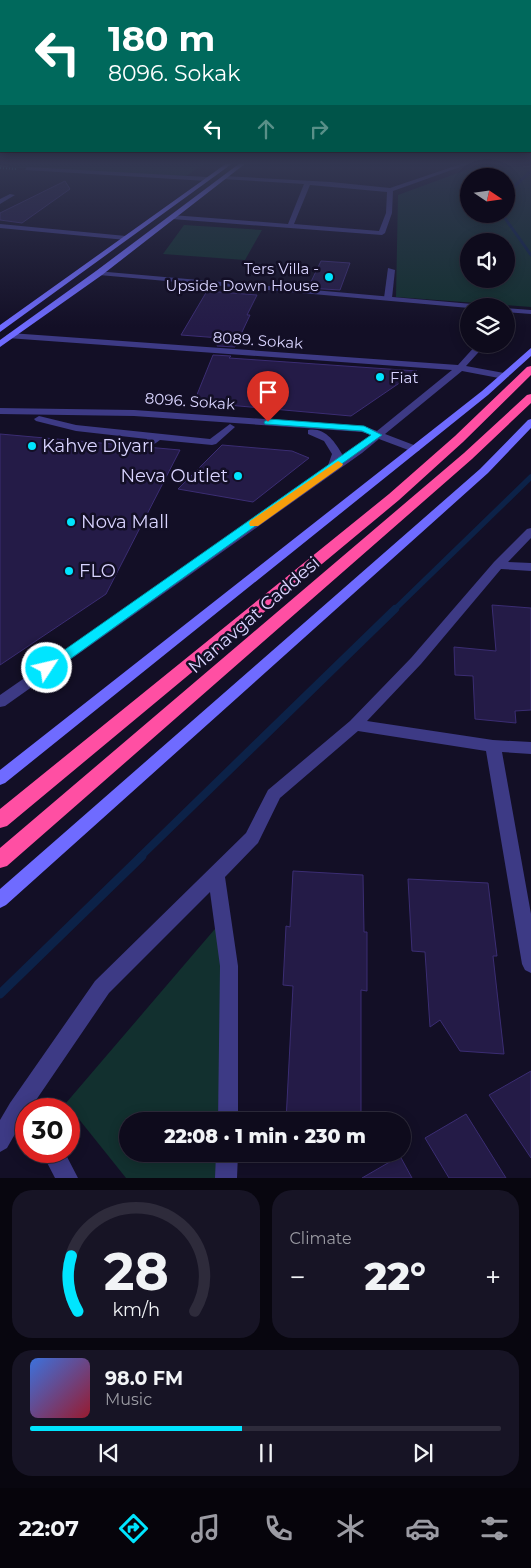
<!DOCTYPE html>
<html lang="en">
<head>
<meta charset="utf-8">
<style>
	:root { --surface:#0e0b1c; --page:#171425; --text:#f1f3f6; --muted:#9b9ba3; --line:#2e2b3b; --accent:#00e5ff }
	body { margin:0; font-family:Montserrat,sans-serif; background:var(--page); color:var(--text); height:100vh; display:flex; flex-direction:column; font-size:19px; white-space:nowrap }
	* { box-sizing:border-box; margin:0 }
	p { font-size:16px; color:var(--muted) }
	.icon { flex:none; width:28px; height:28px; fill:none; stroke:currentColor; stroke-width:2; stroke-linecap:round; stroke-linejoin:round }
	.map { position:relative; height:1178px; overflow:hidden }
	.side { display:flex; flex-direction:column; gap:12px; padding:12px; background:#08060f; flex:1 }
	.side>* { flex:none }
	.banner { position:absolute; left:0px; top:0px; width:531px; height:152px; box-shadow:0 2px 12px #0003,0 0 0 1px var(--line); background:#00695c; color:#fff; overflow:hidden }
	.needle { width:32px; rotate:103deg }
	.tools { position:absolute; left:460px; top:168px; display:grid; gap:10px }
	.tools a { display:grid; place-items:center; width:55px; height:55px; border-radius:50%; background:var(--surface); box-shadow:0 2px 12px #0003,0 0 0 1px var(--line); font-size:25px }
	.speed { position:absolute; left:15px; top:1098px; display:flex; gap:10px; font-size:25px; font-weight:700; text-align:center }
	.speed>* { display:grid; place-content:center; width:65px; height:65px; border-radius:50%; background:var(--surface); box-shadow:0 2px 12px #0003,0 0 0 1px var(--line); line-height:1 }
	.speed .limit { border:8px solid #d22; background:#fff; color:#111 }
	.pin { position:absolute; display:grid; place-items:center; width:42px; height:42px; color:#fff; margin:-51px -21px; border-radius:50% 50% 50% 0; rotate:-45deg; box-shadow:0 0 5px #0007 }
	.pin .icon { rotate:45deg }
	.me { position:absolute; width:55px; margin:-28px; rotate:55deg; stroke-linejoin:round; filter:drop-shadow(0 0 4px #0008) }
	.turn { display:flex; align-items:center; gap:18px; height:105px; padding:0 25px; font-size:22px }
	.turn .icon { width:65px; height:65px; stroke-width:2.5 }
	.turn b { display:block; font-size:35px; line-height:42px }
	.lanes { display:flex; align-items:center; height:48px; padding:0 25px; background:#0003; justify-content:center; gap:25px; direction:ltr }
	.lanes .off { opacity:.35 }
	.big { font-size:38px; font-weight:800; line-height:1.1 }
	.side .tile { flex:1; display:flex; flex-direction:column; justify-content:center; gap:8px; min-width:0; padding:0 18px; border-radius:20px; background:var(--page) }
	.side .dial { align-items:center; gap:0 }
	.dial svg { height:130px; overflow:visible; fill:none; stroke:var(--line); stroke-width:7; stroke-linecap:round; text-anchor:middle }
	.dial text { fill:var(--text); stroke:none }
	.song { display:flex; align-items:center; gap:15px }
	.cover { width:60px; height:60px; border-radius:8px; background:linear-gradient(135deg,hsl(220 70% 55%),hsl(350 70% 35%)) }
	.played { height:5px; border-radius:2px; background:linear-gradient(90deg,var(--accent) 45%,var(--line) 45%) }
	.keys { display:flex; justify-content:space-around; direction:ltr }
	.heat { display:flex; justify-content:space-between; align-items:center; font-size:28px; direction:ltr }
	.side .tiles { flex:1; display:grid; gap:12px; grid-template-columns:1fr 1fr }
	.tile:last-child { grid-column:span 2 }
	.trip { position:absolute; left:119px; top:1112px; width:292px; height:50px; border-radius:25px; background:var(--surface); box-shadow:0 2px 12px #0003,0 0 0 1px var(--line); font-weight:800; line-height:50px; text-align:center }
	.tabs { display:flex; height:80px; justify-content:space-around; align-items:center; background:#06040b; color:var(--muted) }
	.tabs .icon { width:35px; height:35px }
	.tabs .on { color:var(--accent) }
	.tabs b { font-size:22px; color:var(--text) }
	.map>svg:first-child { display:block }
	.green { fill:#12302f; fill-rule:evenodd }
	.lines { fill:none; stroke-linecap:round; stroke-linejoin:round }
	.stream-far3 { stroke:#0c2248; stroke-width:3 }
	.stream-far2 { stroke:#0c2248; stroke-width:5.5 }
	.stream-far1 { stroke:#0c2248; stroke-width:8 }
	.stream { stroke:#0c2248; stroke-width:9 }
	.building { fill:#241b47; stroke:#3b2d73 }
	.path { stroke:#2fb8b0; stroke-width:2; stroke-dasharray:1 2; stroke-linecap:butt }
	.lane { fill:#3d3a85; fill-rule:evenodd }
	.street { fill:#3d3a85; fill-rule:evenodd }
	.secondary { fill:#6f6bff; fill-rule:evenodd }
	.highway { fill:#ff4fa3; fill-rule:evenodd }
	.route { fill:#00e5ff; stroke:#0095a6 }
	.slow { fill:#f59e0b }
	.poi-dot { fill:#00e5ff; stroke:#130f26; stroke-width:2 }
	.labels { text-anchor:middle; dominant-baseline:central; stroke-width:5; stroke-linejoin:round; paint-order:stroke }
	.far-poi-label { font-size:15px; fill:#d9d4ff; stroke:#130f26; text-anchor:end }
	.far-street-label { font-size:15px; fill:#d9d4ff; stroke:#130f26 }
	.poi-label { font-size:18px; fill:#d9d4ff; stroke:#130f26; text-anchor:start }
	.street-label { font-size:18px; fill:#d9d4ff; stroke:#130f26 }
</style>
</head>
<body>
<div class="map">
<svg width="531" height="1178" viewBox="0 0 531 1178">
	<rect width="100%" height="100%" fill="#130f26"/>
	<path class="green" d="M0,163H203L204,164L186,176L0,167Z
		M485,163L531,166V307L396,297L398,195ZM469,176H506V214H469ZM469,241H506V279H469Z
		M184,225L262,230L245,260L163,254Z
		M226,916L218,1121H128V1154H217L216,1178H126L66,1103Z"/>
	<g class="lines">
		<path class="stream-far3" d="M506,194L531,171
			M502,214L531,255"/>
		<path class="stream-far2" d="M394,610L531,477"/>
		<path class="stream-far1" d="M140,857L395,609"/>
		<path class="stream" d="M0,994L142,856"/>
	</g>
	<path class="building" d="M65,181L70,189L22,223L0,220V213Z
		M321,261L350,263L340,290L308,288Z
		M207,291L257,295L247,315H250L235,347L217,346L220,338L181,335Z
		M213,355L231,356L229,358L417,371L351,416L194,402Z
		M0,434L180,450L106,594L0,665Z
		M222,445L292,451L309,458L253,502L178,489Z
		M492,605L531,608V710L515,711L516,723L475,719L473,676L455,675L454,647L496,651Z
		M293,871L363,875L364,932H367V991L361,990V1121H286L293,986L283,985L286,926L290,927Z
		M408,879L488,883L497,956H493L504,1054L460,1051L440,1020L430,1027L425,952L412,951Z
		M531,1071V1158L489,1095Z
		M466,1114L506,1178H449L425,1138Z
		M400,1156L412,1178H362Z"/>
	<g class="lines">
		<path class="path" d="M0,168L16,169"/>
		<path class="lane" d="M388,268L395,270L392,298L388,300L384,298Z"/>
		<path class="street" d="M464,163H471L393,191L392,213L385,233L382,235L172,219L169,217L172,215L288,224L304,184L222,179L224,176L331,182L390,188ZM310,185L387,192L386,213L379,231L294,224Z
			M27,167L207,177L210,179L207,181L25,170Z
			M10,194L15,195L0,204V199Z
			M0,224L126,236L129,238L126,240L0,228Z
			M96,271L472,304L476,306H469V308L99,275L95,273Z
			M506,308L531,310V314L506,312Z
			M10,333L458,365L477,344H486L466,366L504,373L509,376L504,379L462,371L385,434L419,447L420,449L419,451H411L379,439L362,453L5,706L0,707V695L327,468L332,454L324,441L308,434V430C325,427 335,442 342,454L341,458L371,435L362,432L134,416L0,414V408L134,410L364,426L377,431L452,370L7,338L6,336Z
			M39,416L76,425L210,439L230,424L235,427L216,444L212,445L160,440L153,445L149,444L147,439L76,431L36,421L34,419Z
			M531,528V538L508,562L531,563V571L501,569L421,664L367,721L493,740L531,742V754L502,752L531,914V973L525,970L522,964L486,751L358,731L280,798L258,843L225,877L238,966V1121H218L220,966L210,892L109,993L30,1109H26V1130L19,1127L7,1148L0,1152V1120L10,1103L95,981L246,833L268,790L350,721L411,658L494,562L527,529Z
			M41,1151H64L78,1178H55Z
			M216,1154H238L237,1178H215Z"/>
		<path class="secondary" d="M227,163H233L0,332V325Z
			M240,163H246L102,275L0,347V340L96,271Z
			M531,348V356L488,395L5,783L0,785V770L482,391Z
			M531,419V428L488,473L6,905L0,908V889L480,469L528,420Z"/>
		<path class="highway" d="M531,366V375L463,442L399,500L7,826L0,828V809L389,494L455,436L527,367Z
			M531,394V403L472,459L7,866L0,868V848L464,453L527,395Z"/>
	</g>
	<linearGradient id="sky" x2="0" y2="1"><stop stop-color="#0a0815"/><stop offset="0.5" stop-color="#333752"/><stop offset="1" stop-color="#333752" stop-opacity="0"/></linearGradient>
	<rect width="531" height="327" fill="url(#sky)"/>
	<path class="route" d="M268,419L364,426L382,435L52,672H43L41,668L43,665L371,435L362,431L265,424L264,422Z"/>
	<path class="slow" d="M338,461L343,464L342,466L258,526H250L249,523L250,521Z"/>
	<g class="poi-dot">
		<circle cx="329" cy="277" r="5"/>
		<circle cx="380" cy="377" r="5"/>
		<circle cx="32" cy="446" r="5"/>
		<circle cx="238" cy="476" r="5"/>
		<circle cx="71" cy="522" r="5"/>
		<circle cx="69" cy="571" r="5"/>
	</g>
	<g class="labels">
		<g class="far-poi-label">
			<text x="319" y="268">Ters Villa -<tspan x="319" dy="17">Upside Down House</tspan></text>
			<text x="390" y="377" text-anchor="start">Fiat</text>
		</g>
		<g class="far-street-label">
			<text transform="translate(258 340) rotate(4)">8089. Sokak</text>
			<text transform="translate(190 401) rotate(4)">8096. Sokak</text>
		</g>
		<g class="poi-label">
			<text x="42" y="446">Kahve Diyarı</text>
			<text x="228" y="476" text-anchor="end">Neva Outlet</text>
			<text x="81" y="522">Nova Mall</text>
			<text x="79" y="571">FLO</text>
		</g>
		<g class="street-label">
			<text transform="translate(254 615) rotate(-41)">Manavgat Caddesi</text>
		</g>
	</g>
</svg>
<div class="tools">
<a><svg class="needle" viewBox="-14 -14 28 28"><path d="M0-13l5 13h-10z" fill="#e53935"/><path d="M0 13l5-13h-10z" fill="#9b9ba3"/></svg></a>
<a><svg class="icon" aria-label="sound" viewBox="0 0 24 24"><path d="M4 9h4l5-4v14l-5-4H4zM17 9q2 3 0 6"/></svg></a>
<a><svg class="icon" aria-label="layers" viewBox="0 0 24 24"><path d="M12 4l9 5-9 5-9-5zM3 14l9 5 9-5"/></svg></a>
</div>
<div class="speed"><div class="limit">30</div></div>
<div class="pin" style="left:268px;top:422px;background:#d93025"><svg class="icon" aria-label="arrive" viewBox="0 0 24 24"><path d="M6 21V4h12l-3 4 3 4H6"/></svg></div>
<svg class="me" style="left:47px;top:668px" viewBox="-20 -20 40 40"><circle r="17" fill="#00e5ff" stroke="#fff" stroke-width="3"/><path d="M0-11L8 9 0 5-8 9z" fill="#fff"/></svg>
<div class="trip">22:08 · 1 min · 230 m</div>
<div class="banner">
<div class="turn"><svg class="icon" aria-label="left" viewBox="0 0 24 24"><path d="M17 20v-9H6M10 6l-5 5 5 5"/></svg><div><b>180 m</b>8096. Sokak</div></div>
<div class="lanes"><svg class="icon" aria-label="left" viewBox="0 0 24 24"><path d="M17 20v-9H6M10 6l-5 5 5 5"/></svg><svg class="icon off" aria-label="ahead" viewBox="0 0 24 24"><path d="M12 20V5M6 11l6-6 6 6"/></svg><svg class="icon off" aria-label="right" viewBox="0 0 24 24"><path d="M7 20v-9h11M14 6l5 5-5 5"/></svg></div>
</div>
</div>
<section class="side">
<div class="tiles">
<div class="tile dial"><svg viewBox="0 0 100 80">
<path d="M14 69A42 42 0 1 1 86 69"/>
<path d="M14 69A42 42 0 0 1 10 35" stroke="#00e5ff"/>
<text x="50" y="56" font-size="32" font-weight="700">28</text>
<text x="50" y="72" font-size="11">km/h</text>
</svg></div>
<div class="tile"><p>Climate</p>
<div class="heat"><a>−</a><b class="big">22°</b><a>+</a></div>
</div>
<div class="tile">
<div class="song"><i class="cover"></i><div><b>98.0 FM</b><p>Music</p></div></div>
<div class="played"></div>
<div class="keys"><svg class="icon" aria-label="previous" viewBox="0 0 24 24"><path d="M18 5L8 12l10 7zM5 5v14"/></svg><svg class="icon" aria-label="pause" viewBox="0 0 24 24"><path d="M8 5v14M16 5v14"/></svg><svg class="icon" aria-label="next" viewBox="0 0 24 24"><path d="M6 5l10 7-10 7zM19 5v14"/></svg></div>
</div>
</div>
</section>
<nav class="tabs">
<b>22:07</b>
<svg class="icon on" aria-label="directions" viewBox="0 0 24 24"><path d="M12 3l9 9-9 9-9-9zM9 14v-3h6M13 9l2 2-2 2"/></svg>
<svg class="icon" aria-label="music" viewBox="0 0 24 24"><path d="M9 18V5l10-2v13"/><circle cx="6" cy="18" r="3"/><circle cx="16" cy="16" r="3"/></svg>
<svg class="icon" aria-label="phone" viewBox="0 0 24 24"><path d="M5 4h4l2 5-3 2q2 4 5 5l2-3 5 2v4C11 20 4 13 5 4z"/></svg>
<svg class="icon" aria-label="climate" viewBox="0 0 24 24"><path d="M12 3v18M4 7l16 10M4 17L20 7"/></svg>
<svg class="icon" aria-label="car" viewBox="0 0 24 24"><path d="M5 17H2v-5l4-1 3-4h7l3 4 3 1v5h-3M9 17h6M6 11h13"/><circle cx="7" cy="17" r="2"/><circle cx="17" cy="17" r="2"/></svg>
<svg class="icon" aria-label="filters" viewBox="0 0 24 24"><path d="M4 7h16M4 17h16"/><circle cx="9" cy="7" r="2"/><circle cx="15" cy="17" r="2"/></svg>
</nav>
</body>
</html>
